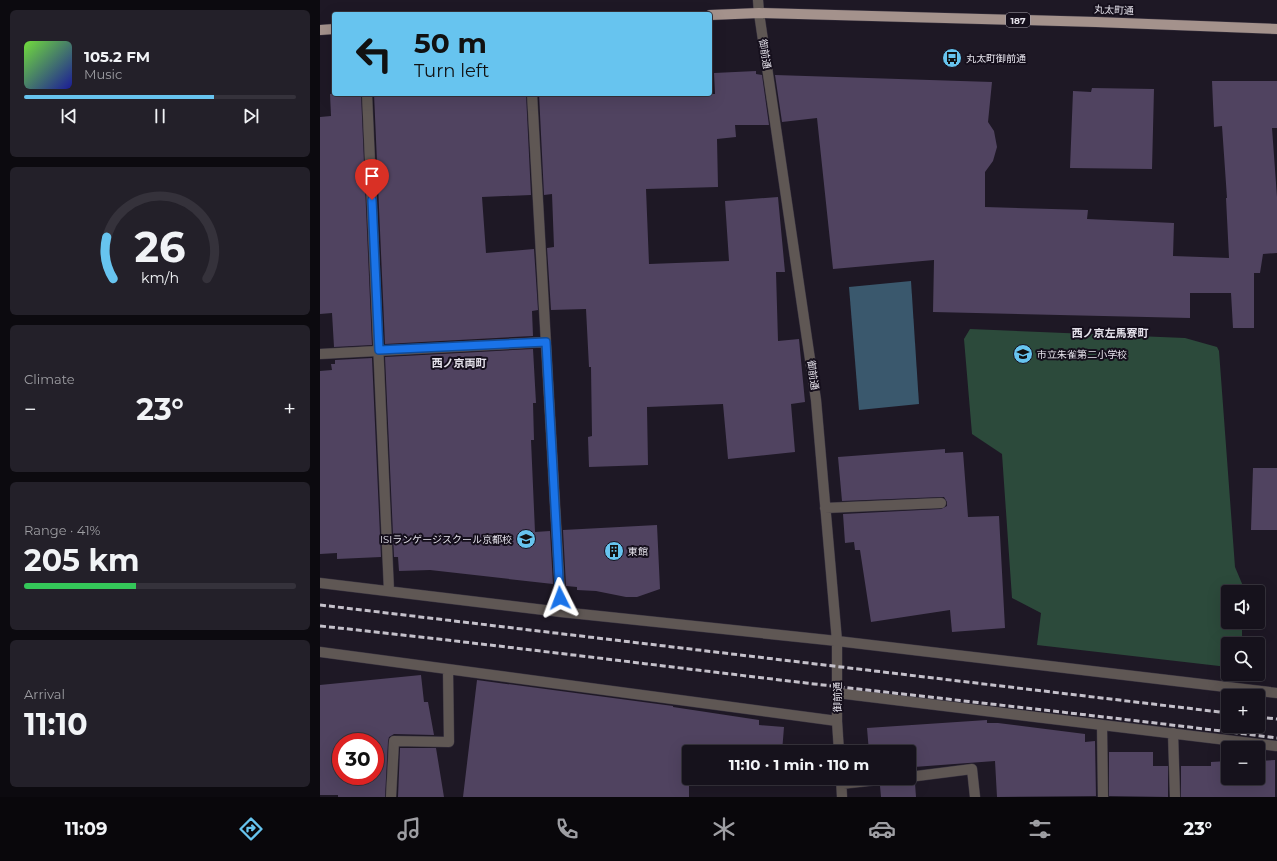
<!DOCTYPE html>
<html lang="en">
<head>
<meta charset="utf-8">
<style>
	:root { --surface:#16121c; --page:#232029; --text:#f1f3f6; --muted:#9e9ea3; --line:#35323b; --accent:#67c4ef }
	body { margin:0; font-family:Montserrat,"Noto Sans JP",sans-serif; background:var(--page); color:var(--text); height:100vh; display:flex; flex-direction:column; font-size:15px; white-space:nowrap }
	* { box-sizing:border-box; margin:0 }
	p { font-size:13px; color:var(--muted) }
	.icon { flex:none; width:22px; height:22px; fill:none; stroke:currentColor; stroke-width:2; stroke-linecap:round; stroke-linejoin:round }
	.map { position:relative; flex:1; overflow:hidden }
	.sheet { display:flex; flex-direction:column; gap:10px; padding:10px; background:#0c0a0f; width:320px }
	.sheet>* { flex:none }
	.banner { position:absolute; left:12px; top:12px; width:380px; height:84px; border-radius:4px; box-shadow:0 4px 16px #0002,0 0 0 1px var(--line); background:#67c4ef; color:#111; overflow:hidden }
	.fabs { position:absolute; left:901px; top:585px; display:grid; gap:8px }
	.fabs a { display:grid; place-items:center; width:44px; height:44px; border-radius:4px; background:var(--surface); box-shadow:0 4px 16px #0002,0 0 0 1px var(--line); font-size:20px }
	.speed { position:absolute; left:12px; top:733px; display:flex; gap:8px; font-size:20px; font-weight:700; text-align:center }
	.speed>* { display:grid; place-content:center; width:52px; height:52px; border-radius:50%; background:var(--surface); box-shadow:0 4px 16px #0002,0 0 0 1px var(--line); line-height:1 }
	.speed .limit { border:6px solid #d22; background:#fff; color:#111 }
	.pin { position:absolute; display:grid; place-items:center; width:34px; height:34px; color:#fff; margin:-41px -17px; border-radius:50% 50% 50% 0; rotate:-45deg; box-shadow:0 0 4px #0007 }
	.pin .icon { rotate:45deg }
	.me { position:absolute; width:44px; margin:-22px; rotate:357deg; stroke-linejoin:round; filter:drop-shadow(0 0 3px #0008) }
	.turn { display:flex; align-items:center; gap:14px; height:84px; padding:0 16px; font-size:18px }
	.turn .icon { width:52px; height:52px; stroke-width:2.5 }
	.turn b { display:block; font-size:28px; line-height:34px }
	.big { font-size:30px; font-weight:700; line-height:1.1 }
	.sheet .tile { flex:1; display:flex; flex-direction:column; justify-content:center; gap:6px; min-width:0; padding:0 14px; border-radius:6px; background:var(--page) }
	.sheet .dial { align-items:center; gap:0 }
	.dial svg { height:104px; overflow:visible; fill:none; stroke:var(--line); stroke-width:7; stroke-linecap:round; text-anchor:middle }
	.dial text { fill:var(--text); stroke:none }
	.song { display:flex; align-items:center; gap:12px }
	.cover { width:48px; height:48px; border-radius:6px; background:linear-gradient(135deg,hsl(100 70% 55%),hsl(240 70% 35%)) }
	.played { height:4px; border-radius:2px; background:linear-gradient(90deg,var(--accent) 70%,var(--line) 70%) }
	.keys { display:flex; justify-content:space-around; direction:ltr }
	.heat { display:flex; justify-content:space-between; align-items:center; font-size:22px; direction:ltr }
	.charge { height:6px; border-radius:3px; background:linear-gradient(90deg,#34c759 41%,var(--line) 0) }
	.trip { position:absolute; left:362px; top:745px; width:234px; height:40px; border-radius:4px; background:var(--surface); box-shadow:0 4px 16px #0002,0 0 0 1px var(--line); font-weight:700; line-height:40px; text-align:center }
	.tabs { display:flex; height:64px; justify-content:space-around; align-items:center; background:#09070b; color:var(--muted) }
	.tabs .icon { width:28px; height:28px }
	.tabs .on { color:var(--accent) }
	.tabs b { font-size:18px; color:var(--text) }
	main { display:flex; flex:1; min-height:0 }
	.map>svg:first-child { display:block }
	.green { fill:#2c4a3b }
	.water { fill:#3a586d }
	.building { fill:#504360; fill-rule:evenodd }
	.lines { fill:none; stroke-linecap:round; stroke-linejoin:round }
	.minor-casing { stroke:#3a3441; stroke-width:11 }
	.major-casing { stroke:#3a3441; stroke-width:11 }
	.minor { stroke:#5f5754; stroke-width:10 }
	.major { stroke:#a4928c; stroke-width:10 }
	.rail { stroke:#c4c0ca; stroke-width:3; stroke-dasharray:6 3; stroke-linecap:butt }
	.route-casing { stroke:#114b97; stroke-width:10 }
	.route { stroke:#1a73e8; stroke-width:7 }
	.labels { text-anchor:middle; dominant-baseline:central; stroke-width:4; stroke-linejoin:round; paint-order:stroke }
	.shield { fill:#150f1c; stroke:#a7a3ad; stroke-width:1 }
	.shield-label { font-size:9px; font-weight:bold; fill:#e5e2eb }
	.street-label { font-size:10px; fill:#e5e2eb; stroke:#150f1c }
	.poi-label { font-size:10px; fill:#e5e2eb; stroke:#150f1c; text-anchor:start }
	.neighbourhood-label { font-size:11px; font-weight:bold; fill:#e5e2eb; stroke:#150f1c }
</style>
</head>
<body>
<main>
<section class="sheet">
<div class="tile">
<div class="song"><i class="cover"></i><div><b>105.2 FM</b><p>Music</p></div></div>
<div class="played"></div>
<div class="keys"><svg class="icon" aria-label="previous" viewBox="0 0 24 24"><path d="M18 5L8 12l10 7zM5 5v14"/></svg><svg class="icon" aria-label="pause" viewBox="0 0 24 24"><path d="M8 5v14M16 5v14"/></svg><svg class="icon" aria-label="next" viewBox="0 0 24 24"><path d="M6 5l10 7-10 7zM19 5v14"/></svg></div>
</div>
<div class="tile dial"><svg viewBox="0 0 100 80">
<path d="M14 69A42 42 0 1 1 86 69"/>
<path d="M14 69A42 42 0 0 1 9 37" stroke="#67c4ef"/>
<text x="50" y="56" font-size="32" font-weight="700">26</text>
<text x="50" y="72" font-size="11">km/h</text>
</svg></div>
<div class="tile"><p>Climate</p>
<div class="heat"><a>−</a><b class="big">23°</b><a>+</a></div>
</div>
<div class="tile"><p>Range · 41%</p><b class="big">205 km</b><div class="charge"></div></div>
<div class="tile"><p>Arrival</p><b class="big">11:10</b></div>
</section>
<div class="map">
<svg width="957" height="797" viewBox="0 0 957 797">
	<rect width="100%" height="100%" fill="#1e1825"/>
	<path class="green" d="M650,329L865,338L897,347L899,351L915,567L923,586V592H908V622H922V644H908V667L717,645L721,613L692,598L682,454L652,434L644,339Z"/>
	<path class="water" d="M591,281L599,404L539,410L529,287Z"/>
	<path class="building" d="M436,71V74L442,75L449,125H415L416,137L397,139L398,187L326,189L329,264L409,261L405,201L458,197L465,272H456L458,341L479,339L485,402L471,404L475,452L408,459L403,404L327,407L328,465L269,467L268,437L272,436L271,367H269L266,309L231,310L227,248L234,247L232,194L224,195L219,94H395L394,73Z
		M455,75L672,82L668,122L674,131L677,147L673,161L665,172V207L768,210L767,219L854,223L853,256L909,258L906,198H907L902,126L894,127L892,81H957V128H952L957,197V253L943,254L940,273H934V328H913L911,293H870V318L613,312L614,260L513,269L497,118L462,122Z
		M772,88L834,89L832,169L750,168L753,91L771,92Z
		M10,94H41L52,345L14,347L12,313L0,314V117L11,116Z
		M54,94H206L211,195L162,197L166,253L214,249L218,310L212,311L213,336L65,344Z
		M213,349L216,403H213L214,440H211L215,532L230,531L233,584L110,570L79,571L78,557H74L65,357Z
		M52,358L61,557L17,559V553L0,554V371L12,370L11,364H15V360Z
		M625,449V453L643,452L648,517L679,516L685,628L632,632L630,610L551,622L540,550H535L534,542L525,543L523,514L621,509L627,506V502L624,497H621L522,501L518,457Z
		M933,468H957V530H931Z
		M337,525L340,589L317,597H306L276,591L257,590V587L246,586L243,530Z
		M101,675L104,702H108L114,735L74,734L69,737L68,741L65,797H18V795H0V685ZM21,742H55V776H21Z
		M157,680L353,706V707L439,720V725L464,727L462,752H369V797H143Z
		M667,720V723H678L765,734V742L775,741L776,796L677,797L675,761L594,767L595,770H589V752H549L547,728Z
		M80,748H116L124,797H78Z
		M789,752H833V766H848V797L789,796Z
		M955,760V797H861V766H891V762L908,761V778H938V761Z
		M583,778L587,783H595L596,797H561L560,786L577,784L580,783Z"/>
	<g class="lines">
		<g class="minor-casing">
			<path id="minor" d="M438,0L439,13L496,400L517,641V721L519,752
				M47,94L69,591
				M212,94L241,612
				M0,354L226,342
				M505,508L621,503
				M0,583L241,612L517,641L957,693
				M0,652L517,721
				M517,693L956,746
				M782,725L783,797
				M853,733L855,797
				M589,777L652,769L655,797
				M521,778L522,797
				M521,784L576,778
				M71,797L74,741L129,742L128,669"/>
		</g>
		<g class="major-casing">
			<path id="major" d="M390,15L439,13L776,22L957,29
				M0,30L14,29"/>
		</g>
		<use href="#minor" class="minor"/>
		<use href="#major" class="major"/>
		<path class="rail" d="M0,605L908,713
			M0,626C162,643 324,664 486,683C643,701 800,718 957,738
			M938,717L957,719"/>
	</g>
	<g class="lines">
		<g class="route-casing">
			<path id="route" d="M52,200L59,350L226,342L240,598"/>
		</g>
		<use href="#route" class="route"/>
	</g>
	<defs>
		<g id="bus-disc" transform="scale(1)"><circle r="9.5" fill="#67c4ef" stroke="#150f1c"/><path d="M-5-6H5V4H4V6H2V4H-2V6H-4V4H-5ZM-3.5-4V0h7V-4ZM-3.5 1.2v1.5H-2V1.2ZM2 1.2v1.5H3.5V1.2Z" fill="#111"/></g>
		<g id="school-disc" transform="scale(1)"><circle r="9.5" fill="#67c4ef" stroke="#150f1c"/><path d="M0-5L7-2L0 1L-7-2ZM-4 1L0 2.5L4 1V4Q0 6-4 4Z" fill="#111"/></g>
		<g id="building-disc" transform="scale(1)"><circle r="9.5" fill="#67c4ef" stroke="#150f1c"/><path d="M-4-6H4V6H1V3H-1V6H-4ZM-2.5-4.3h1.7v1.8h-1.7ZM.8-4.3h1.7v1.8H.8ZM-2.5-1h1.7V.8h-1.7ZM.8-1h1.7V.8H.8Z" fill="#111"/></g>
	</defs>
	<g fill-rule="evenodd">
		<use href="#bus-disc" x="632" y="58"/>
		<use href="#school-disc" x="703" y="354"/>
		<use href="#school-disc" x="206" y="539"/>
		<use href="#building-disc" x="294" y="551"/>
	</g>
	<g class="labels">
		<rect class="shield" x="686" y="13" width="24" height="14" rx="3"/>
		<g class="shield-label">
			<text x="698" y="20">187</text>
		</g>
		<g class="street-label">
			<text transform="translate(794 10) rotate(2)">丸太町通</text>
			<text transform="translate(445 54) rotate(81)">御前通</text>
			<text transform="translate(493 375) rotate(82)">御前通</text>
			<text transform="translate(517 697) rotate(-90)">御前通</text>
		</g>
		<g class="poi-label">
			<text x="646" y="58">丸太町御前通</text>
			<text x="717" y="354">市立朱雀第二小学校</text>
			<text x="192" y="539" text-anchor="end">ISIランゲージスクール京都校</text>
			<text x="308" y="551">東館</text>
		</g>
		<g class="neighbourhood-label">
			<text x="790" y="333">西ノ京左馬寮町</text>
			<text x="139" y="363">西ノ京両町</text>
		</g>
	</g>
</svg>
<div class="fabs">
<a><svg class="icon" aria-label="sound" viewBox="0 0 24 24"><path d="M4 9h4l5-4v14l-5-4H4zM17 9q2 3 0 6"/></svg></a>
<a><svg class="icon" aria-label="search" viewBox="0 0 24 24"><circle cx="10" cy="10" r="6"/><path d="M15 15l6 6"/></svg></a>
<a>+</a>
<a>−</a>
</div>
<div class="speed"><div class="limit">30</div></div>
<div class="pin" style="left:52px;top:200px;background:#d93025"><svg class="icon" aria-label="arrive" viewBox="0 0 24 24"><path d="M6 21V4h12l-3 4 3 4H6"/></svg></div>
<svg class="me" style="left:240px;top:598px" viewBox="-20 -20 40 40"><path d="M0-17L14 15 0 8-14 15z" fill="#1a73e8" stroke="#fff" stroke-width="4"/></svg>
<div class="trip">11:10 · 1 min · 110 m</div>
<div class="banner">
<div class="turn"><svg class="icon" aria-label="left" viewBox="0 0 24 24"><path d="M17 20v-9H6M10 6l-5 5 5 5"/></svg><div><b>50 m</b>Turn left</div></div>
</div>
</div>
</main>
<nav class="tabs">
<b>11:09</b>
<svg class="icon on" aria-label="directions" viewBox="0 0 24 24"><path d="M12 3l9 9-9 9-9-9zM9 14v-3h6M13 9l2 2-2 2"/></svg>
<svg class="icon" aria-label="music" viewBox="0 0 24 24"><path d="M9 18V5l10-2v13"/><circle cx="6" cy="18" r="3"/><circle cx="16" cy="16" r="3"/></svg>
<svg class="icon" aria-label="phone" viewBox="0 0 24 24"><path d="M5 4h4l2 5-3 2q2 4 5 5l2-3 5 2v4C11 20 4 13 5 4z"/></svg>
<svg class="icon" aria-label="climate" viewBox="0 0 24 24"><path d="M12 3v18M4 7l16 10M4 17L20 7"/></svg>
<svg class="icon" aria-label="car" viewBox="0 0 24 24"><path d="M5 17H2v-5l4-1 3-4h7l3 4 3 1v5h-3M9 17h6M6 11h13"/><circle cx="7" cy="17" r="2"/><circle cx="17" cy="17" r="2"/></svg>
<svg class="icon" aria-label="filters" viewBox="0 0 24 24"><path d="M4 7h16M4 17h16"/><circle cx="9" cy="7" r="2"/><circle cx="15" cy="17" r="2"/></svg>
<b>23°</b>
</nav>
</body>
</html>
